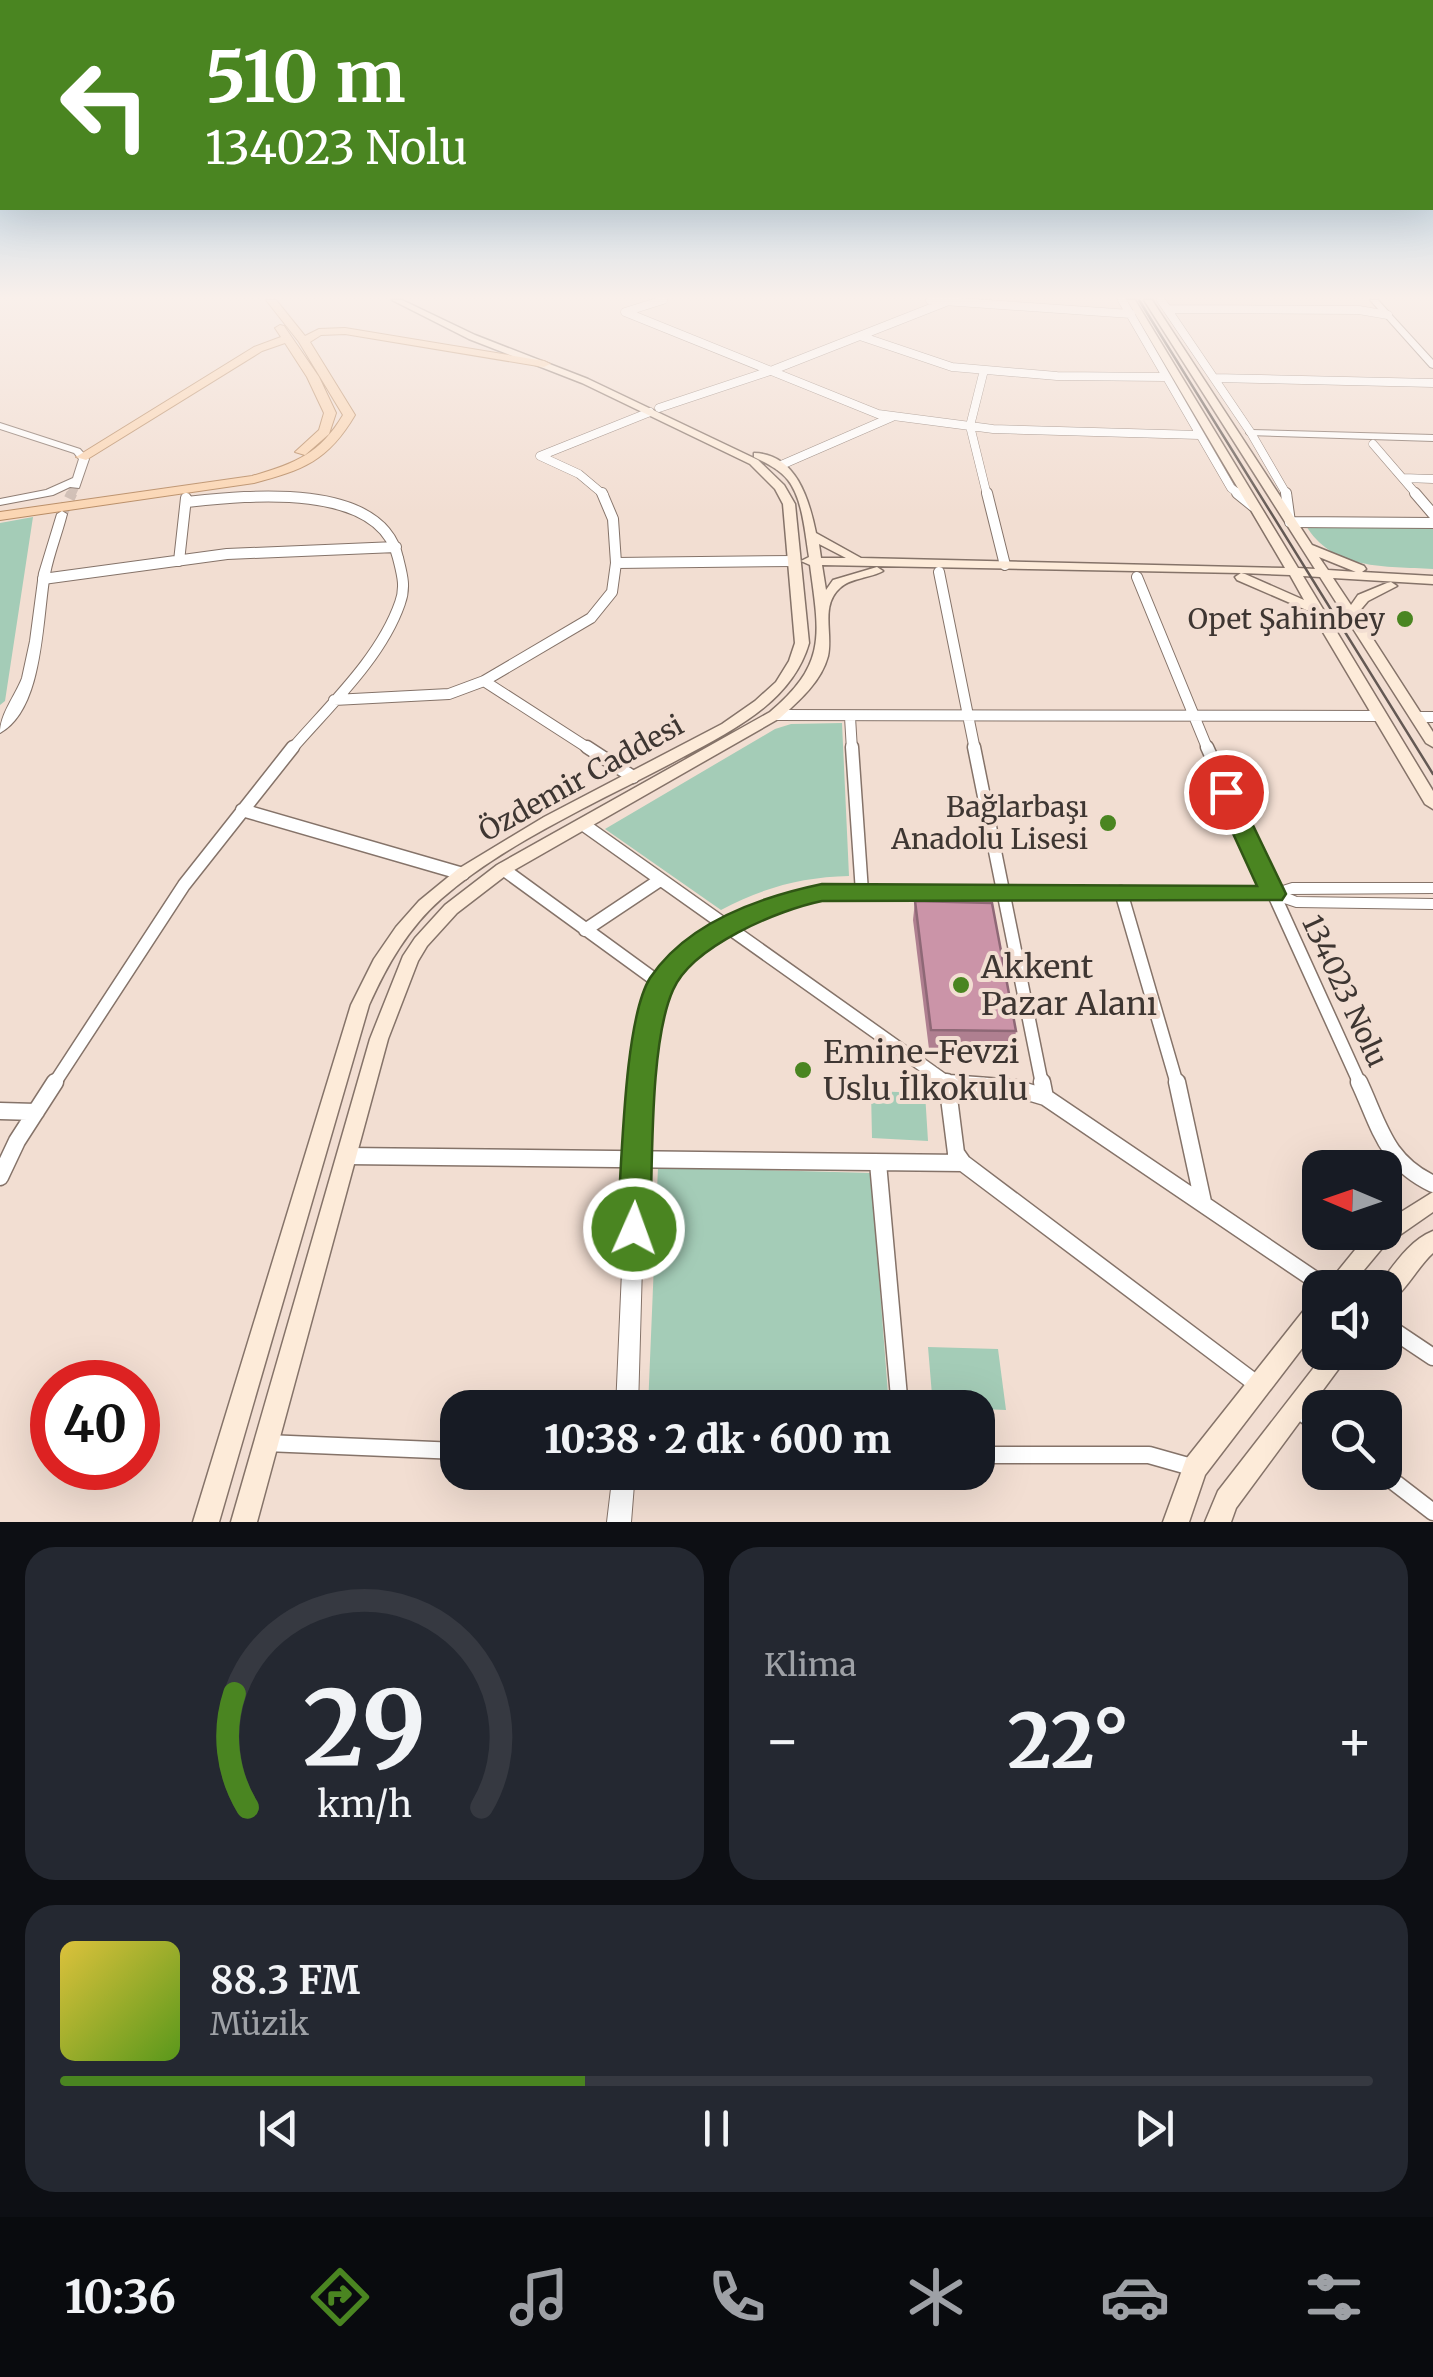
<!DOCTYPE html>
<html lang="tr">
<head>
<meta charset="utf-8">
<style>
	:root { --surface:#171b24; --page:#242831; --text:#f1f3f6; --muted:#9ea1a6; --line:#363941; --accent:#4a8521 }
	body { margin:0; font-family:Merriweather,serif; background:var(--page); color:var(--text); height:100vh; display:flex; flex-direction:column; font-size:38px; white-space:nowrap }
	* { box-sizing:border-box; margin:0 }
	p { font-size:32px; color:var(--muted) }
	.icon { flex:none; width:55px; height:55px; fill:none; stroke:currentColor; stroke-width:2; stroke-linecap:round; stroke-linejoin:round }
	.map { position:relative; height:1522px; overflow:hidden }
	.drawer { display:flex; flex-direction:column; gap:25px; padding:25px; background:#0d0f14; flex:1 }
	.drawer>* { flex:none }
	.guide { position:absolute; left:0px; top:0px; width:1435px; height:210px; box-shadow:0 10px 40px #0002; background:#4a8521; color:#fff; overflow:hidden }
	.needle { width:65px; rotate:272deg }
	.buttons { position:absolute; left:1302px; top:1150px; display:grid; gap:20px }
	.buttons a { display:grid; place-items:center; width:100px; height:100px; border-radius:20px; background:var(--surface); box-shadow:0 10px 40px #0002; font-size:50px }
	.speed { position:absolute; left:30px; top:1360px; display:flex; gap:20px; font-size:50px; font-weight:700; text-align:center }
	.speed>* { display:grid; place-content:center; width:130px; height:130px; border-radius:50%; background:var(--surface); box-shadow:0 10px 40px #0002; line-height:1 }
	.speed .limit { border:15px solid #d22; background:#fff; color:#111 }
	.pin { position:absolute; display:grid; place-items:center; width:85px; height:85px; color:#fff; margin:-42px; border:5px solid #fff; border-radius:50%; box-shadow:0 2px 10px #0007 }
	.me { position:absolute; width:110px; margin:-55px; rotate:2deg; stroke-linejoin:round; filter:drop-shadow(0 0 8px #0008) }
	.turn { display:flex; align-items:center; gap:35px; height:210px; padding:0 40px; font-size:45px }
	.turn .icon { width:130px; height:130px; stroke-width:2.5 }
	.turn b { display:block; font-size:70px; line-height:85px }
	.big { font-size:75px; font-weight:800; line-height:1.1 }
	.drawer .widget { flex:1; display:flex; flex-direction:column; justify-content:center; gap:15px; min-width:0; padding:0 35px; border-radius:30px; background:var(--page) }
	.drawer .dial { align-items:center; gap:0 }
	.dial svg { height:260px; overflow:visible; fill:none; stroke:var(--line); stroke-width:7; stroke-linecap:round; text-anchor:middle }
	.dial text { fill:var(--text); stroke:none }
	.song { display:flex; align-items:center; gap:30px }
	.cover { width:120px; height:120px; border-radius:15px; background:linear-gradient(135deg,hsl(50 70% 55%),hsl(90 70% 35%)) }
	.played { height:10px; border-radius:5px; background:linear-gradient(90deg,var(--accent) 40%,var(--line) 40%) }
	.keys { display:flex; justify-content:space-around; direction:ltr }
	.heat { display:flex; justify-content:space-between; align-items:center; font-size:55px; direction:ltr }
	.drawer .tiles { flex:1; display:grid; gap:25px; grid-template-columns:1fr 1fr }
	.widget:last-child { grid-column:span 2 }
	.trip { position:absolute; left:440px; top:1390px; width:555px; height:100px; border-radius:30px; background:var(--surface); box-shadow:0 10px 40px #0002; font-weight:800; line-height:100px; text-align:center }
	.tab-bar { display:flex; height:160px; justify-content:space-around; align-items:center; background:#090b0e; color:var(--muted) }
	.tab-bar .icon { width:70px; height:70px }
	.tab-bar .on { color:var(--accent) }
	.tab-bar b { font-size:45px; color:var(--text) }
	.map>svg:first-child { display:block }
	.green { fill:#a4ccb7 }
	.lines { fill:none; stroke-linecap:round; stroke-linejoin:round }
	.tertiary-tunnel-far1 { stroke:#cebcb2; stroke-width:9; stroke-dasharray:9 5; stroke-linecap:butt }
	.tertiary-tunnel { stroke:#cebcb2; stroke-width:11; stroke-dasharray:11 6; stroke-linecap:butt }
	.minor-far3-casing { stroke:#857369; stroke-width:9 }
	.minor-far2-casing { stroke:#857369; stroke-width:12 }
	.minor-far1-casing { stroke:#857369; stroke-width:15 }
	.minor-casing { stroke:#857369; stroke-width:19 }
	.tertiary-casing { stroke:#857369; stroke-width:2 }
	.secondary-casing { stroke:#857369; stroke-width:3 }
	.primary-casing { stroke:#b88c65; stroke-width:2 }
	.minor-far3 { stroke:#fff; stroke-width:8 }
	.minor-far2 { stroke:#fff; stroke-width:10 }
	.minor-far1 { stroke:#fff; stroke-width:12 }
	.minor { stroke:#fff; stroke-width:16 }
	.tertiary { fill:#fff; fill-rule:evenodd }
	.secondary { fill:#fdebd9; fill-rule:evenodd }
	.primary { fill:#fbd6b3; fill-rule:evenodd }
	.tram { stroke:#645954; stroke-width:2.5 }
	.wall { fill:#af7f90 }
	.building { fill:#cb94a8; stroke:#8e6876; stroke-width:2.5 }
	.route { fill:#4a8521; stroke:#305615; stroke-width:2.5 }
	.poi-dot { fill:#4a8521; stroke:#f2ded2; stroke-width:4 }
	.labels { text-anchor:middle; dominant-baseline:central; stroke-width:8; stroke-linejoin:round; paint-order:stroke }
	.poi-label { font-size:28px; fill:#3e3632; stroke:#f2ded2; text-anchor:end }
	.street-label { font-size:28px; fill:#3e3632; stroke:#f2ded2 }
	.near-poi-label { font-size:32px; fill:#3e3632; stroke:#f2ded2; text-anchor:start }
</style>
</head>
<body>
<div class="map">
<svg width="1433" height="1522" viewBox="0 0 1433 1522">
	<rect width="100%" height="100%" fill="#f2ded2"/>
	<path class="green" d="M33,517L5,701L0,705V523Z
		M1305,524L1433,526V569C1386,566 1332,571 1305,524Z
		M842,723L849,876C802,877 762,888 721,910L605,829L775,729L791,724Z
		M871,1091L925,1093L928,1141L872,1138Z
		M658,1167L871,1173L889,1407L648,1408Z
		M928,1347L998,1349L1006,1410L933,1407Z"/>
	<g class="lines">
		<path class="tertiary-tunnel-far1" d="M71,495L75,486"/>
		<path class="tertiary-tunnel" d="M62,514L72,493"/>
		<g class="minor-far3-casing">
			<path id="minor-far3" d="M663,300L625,312L878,414L993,429L1199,435
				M930,300L1131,314
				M1122,300L1231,488L1240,495
				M1161,300L1251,433L1287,495
				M1167,309L1359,310L1388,315
				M860,336L952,367L1057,376L1165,377
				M984,370L970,426L987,495
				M1214,378L1433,383
				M659,408L773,370L946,302
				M1373,444L1417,495
				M779,466L892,417
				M1403,478L1433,479
				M604,495L579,474L540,456L650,412"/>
		</g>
		<g class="minor-far2-casing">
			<path id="minor-far2" d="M602,493L613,519L616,563
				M987,493L1005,565
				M1237,493L1253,506
				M1286,493L1290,522L1433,523
				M1415,493L1433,514
				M186,502C243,496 381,480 398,558C402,574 406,587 400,603C381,658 329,706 291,750
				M179,561L186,498
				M939,572L975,750
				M1137,577L1208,750
				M43,579L227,554L396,547
				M484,681L591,750
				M334,700L449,694L484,681L591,618L612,592L616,563L795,561
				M775,715L1381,716
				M850,717L852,750
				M1417,717H1433"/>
		</g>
		<g class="minor-far1-casing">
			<path id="minor-far1" d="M587,747L633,777
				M852,747L862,892
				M974,747L1042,1084
				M1207,747L1360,1084
				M242,810L463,874
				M584,825L949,1084
				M503,869L661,984
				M1121,892L1177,1084
				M585,930L660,880
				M949,1083L964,1084
				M54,1084L184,885L293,747"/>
		</g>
		<g class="minor-casing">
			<path id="minor" d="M947,1082L956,1153L963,1163L1258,1385
				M1042,1082L1045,1097
				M1177,1082L1203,1202
				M1359,1082C1380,1127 1385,1161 1433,1184
				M949,1083L1015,1088L1045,1097L1327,1288
				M0,1111L36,1112
				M346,1156L963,1163
				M878,1163L900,1408
				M0,1177L17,1141L55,1082
				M1386,1232L1390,1150
				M1385,1325L1433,1357
				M1297,1409L1320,1426
				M266,1443L458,1451
				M978,1455H1149L1195,1468
				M1381,1472L1433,1512"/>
		</g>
		<g class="tertiary-casing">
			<path id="tertiary" d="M1370,300H1378L1433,360V368L1430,367Z
				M0,423L80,449L89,459L79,488L70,487L53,495L0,505V499L46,490L73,478L79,459L74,453L0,429Z
				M1251,430L1433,435V441L1248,435L1246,433Z
				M62,511L67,514C62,534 54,554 50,574C42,618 44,709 0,733C0,714 15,696 22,678L30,641L39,573L57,514Z
				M1292,883H1433V893L1290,894L1297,897L1433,899V909L1296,907L1272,899L822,898L781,906L730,931L682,970L669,986L655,1038L645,1158L638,1408H616L627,1158L637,1038L653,984L670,962L718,923L772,898L822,888L1273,889Z
				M613,1472H635L631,1522H607Z"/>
		</g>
		<g class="secondary-casing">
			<path id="secondary" d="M392,300H402L475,335L588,379L758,460L784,485L795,504L809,643C792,702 733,730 683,757C650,775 616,791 582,809C533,835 483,862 441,899C408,928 387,965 369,1005L219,1522H193L351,1005L374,959L396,927L419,901L458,869L544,817L722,724L755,701L776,682L789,661L795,643L783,504L775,489L750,464L582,383L469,339Z
				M1127,300H1135L1298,568L1315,569L1144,300H1152L1312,545L1364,566L1366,569L1362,572L1433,576V584L1333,578L1351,605L1358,595L1387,583L1391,582L1397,586L1368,601L1357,614L1433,732V747L1426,743L1320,577L1303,576L1433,791V809L1425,804L1311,612L1237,580L1235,577L1241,573L822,565L826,590L833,580L877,567L883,571C871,578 850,578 840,588C820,606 833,632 828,656C821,682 799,701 780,718L509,873L457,913L427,946L418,961L388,1039L257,1522H231L370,1039L403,956L415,938L445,905L497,865L770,712C828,663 819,634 810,565L801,561L809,557C805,534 803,499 788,480C779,469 766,463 754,457V453C796,454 809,499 816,533L861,558L1285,568ZM819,544L846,558H821ZM1319,557L1356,572H1357L1328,570ZM1241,573L1290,575L1304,600L1245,574Z
				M1433,1192V1212L1384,1246L1349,1288H1324L1368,1234L1385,1232V1222Z
				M1433,1231V1253C1417,1267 1403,1297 1385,1304V1288L1377,1287C1393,1267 1408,1241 1433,1231Z
				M1320,1297V1325L1205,1475L1189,1522H1163L1186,1459L1312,1300Z
				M1326,1352H1351L1236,1508L1231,1522H1205L1218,1491Z"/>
		</g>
		<g class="primary-casing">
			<path id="primary" d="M266,300H276L305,336L319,329L345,328L544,361L550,364L544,367L345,334L321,335L310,342L355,415C328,461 303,470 254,483L0,520V512L252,476C294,464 320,454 343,415L299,342Z
				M280,325L284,326L319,377L336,413L329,434L305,455L295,452L319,430L324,413L307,377L285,343L262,351L86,460L76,457L254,347L281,337L275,328Z"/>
		</g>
		<use href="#minor-far3" class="minor-far3"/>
		<use href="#minor-far2" class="minor-far2"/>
		<use href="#minor-far1" class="minor-far1"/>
		<use href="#minor" class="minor"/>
		<use href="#tertiary" class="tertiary"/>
		<use href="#secondary" class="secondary"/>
		<use href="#primary" class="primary"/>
		<path class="tram" d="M1139,300L1433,774"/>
	</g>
	<path class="wall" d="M915,901L1016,1031L1013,1050L929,1049L913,920Z"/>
	<path class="building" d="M915,901L992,903L1016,1031L931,1030Z"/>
	<linearGradient id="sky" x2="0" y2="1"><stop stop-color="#81bbe2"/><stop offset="0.58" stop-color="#f9f0eb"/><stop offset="1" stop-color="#f9f0eb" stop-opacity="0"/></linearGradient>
	<rect width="1433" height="513" fill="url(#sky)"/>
	<path class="route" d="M1226,785L1237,792L1286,894L1282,900L822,901C778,910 692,946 673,990C649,1044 653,1167 650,1229L645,1239L634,1243L622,1239L617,1229C622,1173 623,1021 650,978C687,922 760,897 822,884L1257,886L1214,792Z"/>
	<g class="poi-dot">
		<circle cx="1405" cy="619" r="10"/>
		<circle cx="1108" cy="823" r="10"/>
		<circle cx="961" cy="985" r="10"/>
		<circle cx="803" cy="1070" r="10"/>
	</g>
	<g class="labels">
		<g class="poi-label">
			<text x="1385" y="619">Opet Şahinbey</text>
			<text x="1088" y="807">Bağlarbaşı<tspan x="1088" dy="32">Anadolu Lisesi</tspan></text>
		</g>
		<g class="street-label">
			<text transform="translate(581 778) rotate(-29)">Özdemir Caddesi</text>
			<text transform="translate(1345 991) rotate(65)">134023 Nolu</text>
		</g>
		<g class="near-poi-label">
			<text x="981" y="967">Akkent<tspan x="981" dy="37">Pazar Alanı</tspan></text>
			<text x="823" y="1052">Emine-Fevzi<tspan x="823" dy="37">Uslu İlkokulu</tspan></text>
		</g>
	</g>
</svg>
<div class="buttons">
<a><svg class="needle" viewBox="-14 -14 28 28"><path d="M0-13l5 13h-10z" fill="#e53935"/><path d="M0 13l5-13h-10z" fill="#9ea1a6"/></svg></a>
<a><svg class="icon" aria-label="sound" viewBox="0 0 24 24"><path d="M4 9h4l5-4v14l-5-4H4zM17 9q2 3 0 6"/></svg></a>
<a><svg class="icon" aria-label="search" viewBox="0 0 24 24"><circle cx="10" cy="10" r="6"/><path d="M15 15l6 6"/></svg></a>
</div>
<div class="speed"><div class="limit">40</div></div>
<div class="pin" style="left:1226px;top:792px;background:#d93025"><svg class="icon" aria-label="arrive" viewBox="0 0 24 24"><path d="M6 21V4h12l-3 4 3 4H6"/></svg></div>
<svg class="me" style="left:634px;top:1229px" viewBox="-20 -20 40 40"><circle r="17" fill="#4a8521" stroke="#fff" stroke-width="3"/><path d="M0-11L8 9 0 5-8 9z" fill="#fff"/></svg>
<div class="trip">10:38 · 2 dk · 600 m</div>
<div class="guide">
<div class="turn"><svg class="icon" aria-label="left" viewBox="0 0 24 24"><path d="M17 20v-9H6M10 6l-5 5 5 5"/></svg><div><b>510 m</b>134023 Nolu</div></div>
</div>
</div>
<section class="drawer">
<div class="tiles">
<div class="widget dial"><svg viewBox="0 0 100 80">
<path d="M14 69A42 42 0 1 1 86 69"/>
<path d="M14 69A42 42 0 0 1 10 34" stroke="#4a8521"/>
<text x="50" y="56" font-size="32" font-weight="700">29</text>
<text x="50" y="72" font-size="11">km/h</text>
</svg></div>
<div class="widget"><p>Klima</p>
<div class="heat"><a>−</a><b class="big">22°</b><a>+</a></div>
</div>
<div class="widget">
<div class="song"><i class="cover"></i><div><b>88.3 FM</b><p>Müzik</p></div></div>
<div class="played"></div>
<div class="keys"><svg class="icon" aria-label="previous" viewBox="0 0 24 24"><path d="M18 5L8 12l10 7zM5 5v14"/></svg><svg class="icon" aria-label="pause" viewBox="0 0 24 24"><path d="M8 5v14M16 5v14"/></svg><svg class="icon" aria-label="next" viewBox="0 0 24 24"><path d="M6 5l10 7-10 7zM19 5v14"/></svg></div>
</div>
</div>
</section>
<nav class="tab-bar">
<b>10:36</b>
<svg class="icon on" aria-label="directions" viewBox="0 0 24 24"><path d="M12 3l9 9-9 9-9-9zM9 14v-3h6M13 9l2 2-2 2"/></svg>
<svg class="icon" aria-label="music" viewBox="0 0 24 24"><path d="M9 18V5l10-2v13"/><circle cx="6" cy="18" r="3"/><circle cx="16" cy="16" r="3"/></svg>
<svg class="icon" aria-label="phone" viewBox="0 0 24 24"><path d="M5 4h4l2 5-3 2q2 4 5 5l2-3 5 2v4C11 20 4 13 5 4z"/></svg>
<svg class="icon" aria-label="climate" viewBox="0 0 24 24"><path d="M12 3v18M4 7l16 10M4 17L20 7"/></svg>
<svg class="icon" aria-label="car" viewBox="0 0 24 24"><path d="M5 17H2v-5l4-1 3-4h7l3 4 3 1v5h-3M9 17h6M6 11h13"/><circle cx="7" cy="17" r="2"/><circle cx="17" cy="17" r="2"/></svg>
<svg class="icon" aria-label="filters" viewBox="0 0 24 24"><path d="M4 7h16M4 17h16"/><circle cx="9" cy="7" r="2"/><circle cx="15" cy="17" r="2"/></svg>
</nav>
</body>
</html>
